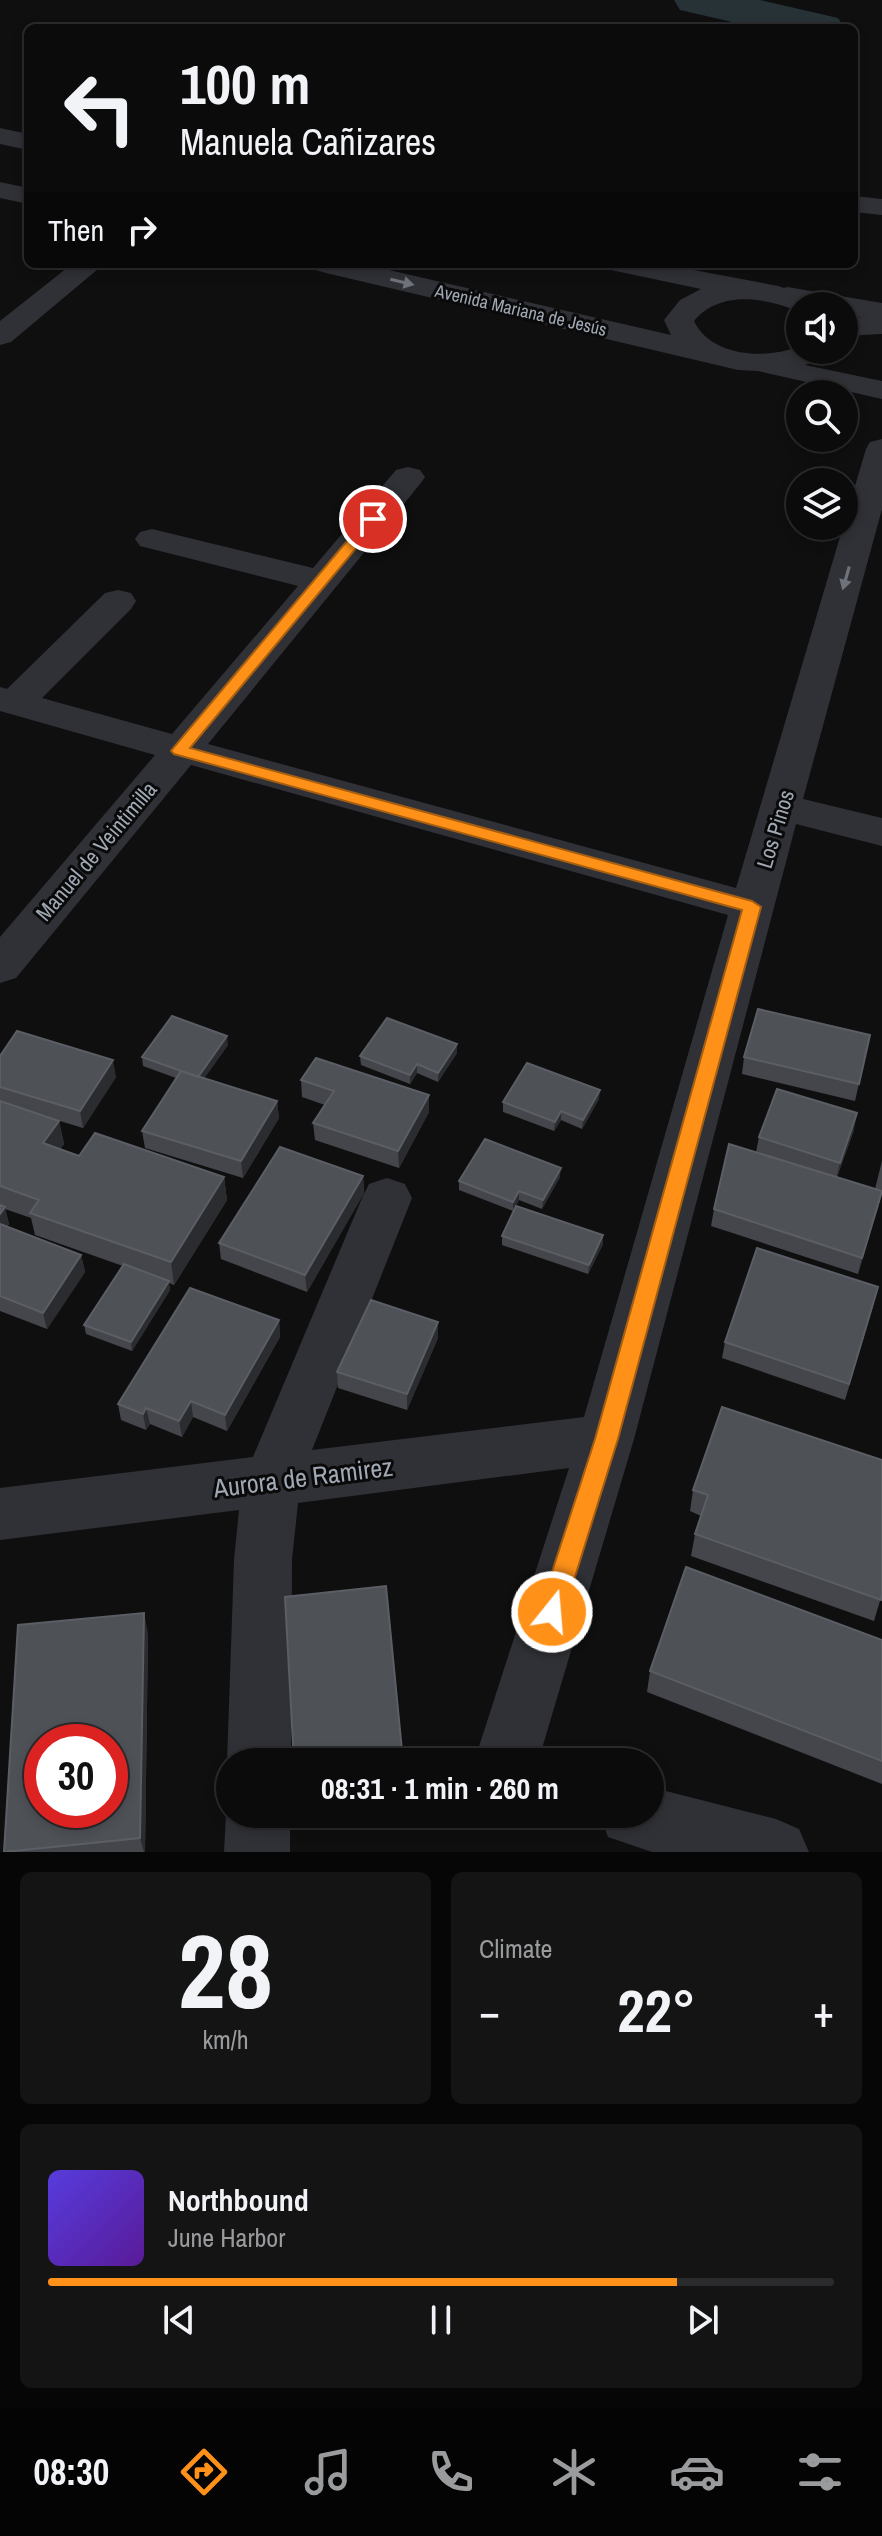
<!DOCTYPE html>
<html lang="en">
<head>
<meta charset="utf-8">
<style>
	:root { --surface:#0b0b0c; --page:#141415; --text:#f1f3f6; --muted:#9a9b9d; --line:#2b2b2d; --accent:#ff9118 }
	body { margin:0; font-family:"Archivo Narrow",sans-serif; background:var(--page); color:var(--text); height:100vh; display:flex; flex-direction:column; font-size:30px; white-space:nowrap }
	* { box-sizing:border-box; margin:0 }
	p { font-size:26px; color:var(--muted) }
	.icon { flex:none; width:44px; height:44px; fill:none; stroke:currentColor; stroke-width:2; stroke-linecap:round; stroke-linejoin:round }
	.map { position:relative; height:1852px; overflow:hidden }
	.side { display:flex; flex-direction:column; gap:20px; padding:20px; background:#060607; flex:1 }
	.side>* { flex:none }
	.top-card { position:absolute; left:24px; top:24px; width:834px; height:244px; border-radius:12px; box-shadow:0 4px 12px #0003,0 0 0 2px var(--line); background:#0b0b0c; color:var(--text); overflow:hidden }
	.controls { position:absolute; left:786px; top:292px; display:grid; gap:16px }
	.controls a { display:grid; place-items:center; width:72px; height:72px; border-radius:50%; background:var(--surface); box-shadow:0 4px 12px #0003,0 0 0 2px var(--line); font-size:40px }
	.speed { position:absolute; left:24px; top:1724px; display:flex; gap:16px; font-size:40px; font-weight:700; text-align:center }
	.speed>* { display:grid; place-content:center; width:104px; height:104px; border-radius:50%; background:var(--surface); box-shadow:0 4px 12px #0003,0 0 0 2px var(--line); line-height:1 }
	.speed .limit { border:12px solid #d22; background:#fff; color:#111 }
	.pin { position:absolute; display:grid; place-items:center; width:68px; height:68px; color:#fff; margin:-34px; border:4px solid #fff; border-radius:50%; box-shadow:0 2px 8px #0007 }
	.me { position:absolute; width:88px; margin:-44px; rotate:17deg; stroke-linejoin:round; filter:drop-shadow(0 0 6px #0008) }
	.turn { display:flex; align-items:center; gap:28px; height:168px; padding:0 24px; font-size:36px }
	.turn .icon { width:104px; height:104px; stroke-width:2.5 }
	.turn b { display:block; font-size:56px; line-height:68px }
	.then { display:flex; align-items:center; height:76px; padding:0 24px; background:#0003; gap:16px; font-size:30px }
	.big { font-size:60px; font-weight:700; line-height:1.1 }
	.side .widget { flex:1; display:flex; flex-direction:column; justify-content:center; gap:12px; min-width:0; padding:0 28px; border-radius:12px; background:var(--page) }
	.side .dial { align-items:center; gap:0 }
	.dial b { font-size:104px; line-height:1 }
	.song { display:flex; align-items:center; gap:24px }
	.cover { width:96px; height:96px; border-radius:12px; background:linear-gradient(135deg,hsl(250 70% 55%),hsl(270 70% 35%)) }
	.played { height:8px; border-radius:4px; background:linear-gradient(90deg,var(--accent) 80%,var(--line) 80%) }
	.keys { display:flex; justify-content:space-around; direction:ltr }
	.heat { display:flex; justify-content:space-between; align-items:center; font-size:44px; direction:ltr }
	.side .tiles { flex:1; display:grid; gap:20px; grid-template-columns:1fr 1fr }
	.widget:last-child { grid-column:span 2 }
	.trip { position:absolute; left:216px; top:1748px; width:448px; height:80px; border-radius:40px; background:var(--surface); box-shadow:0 4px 12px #0003,0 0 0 2px var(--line); font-weight:700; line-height:80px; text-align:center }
	.tabs { display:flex; height:128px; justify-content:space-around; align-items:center; background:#040405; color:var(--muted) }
	.tabs .icon { width:56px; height:56px }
	.tabs .active { color:var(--accent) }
	.tabs b { font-size:36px; color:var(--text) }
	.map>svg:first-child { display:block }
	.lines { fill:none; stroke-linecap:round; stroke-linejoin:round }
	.river { fill:#273237; fill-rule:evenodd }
	.minor { fill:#303136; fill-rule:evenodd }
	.tertiary { fill:#303136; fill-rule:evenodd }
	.wall { fill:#45464b }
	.shaded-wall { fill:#2b2c2f }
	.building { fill:#4e5156; stroke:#5b5e65; stroke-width:2; fill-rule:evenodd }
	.oneway { fill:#6d727b }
	.route { fill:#ff9118; stroke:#a65e10; stroke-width:2 }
	.labels { text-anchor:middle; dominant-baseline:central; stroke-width:6; stroke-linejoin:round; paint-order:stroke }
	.far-street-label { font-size:18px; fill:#9fa8b3; stroke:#0a0a0b }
	.street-label { font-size:22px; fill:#9fa8b3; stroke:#0a0a0b }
	.near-street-label { font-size:26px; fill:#9fa8b3; stroke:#0a0a0b }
</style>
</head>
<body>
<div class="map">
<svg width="882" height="1852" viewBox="0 0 882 1852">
	<rect width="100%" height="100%" fill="#0f0f10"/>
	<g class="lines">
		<path class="river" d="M674,0H760L838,18L845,28H758L680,10Z"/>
		<path class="minor" d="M854,196L882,199V215L854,212Z
			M72,264H104L11,342L0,345V321Z
			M787,287L882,303V321L844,314V306L800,307L777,302L772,296L777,290Z
			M882,439V509L803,799L882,818V846L796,824L634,1439L538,1762H474L569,1468L298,1503L292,1560L291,1762H230V1769L227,1762L234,1560L239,1510L0,1540V1488L253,1457L362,1198L369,1184L387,1178L405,1184L412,1198L312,1450L584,1417L728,915L191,765L16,978L0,983V937L155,755L0,711V687L7,689L105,593L118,590L131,593L136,601L131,609L42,698L172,734L298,586L140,546L135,539L140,532L152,529L313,568L396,470L408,467L420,470L425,477L420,484L208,744L736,888L866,449L870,442Z
			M650,1787L776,1819L799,1829L809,1852H652L608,1837L599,1814H650Z
			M230,1803V1814H290V1852H224L226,1814Z"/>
		<path class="tertiary" d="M0,128L28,134V150L0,144Z
			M0,182L28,188V204L0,198Z
			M312,264H363L671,335L664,320L680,300L701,289L611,270L607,264H662L778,286L821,300L826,306H800V312C766,298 721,289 694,321C711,357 766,360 800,346V350H832L828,356L805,365L882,381V399L758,371L738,370L326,273L316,270Z
			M882,316V334L844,336V318Z"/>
	</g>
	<path class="wall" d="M870,1035L855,1101L742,1074L744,1057Z
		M457,1044V1053L438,1082L417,1073L410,1084L361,1065L360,1056Z
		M228,1045L204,1078L277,1101L279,1118L243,1178L145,1148L142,1131L176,1078L143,1066L142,1057Z
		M0,1056L116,1077L83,1128L40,1115L59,1121L64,1144L60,1149L79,1156L224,1177L227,1200L174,1285L169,1283L170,1290L132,1351L86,1334L84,1325L123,1266L35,1235L31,1218L5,1209L9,1224L7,1227L81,1255L85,1272L47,1329L0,1311Z
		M301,1080L429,1112L399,1168L315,1140L313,1123L325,1105L302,1097Z
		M599,1099L582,1129L561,1120L554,1131L503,1112V1102Z
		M854,1130L837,1177L875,1189L882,1161V1193L858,1274L711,1226L714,1209L756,1152L759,1137Z
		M363,1176L364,1193L307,1292L221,1259L219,1243Z
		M560,1177L542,1209L519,1200L513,1211L459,1190V1181Z
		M603,1235V1244L588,1274L502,1245V1236Z
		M874,1303L845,1400L722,1358L725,1342Z
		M279,1320L280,1337L227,1431L193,1417L182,1437L150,1424L146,1430L121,1420L118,1404Z
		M438,1322V1338L407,1410L338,1388L337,1372Z
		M722,1407L882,1594L874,1621L691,1556L695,1534L701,1516L690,1511L693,1490Z
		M148,1633L145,1852H4Z
		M882,1640V1784L647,1692L650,1671Z"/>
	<path class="shaded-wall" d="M227,1036L228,1045L199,1086L198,1077Z
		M457,1044V1053L438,1082V1073Z
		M113,1060L116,1077L83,1128L80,1111Z
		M417,1064V1073L410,1084V1075Z
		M600,1090L599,1099L582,1129L583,1120Z
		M429,1095V1112L399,1168L398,1151Z
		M277,1101L279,1118L243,1178L241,1161Z
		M561,1111V1120L554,1131L555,1122Z
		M857,1113L854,1130L836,1179L840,1163Z
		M59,1121L64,1144L48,1166L43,1143Z
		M561,1168L560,1177L542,1209L543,1200Z
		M363,1176L364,1193L307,1292L305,1275Z
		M224,1177L227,1200L174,1285L171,1262Z
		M519,1191V1200L513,1211V1202Z
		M882,1193L878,1208L858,1274L862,1258Z
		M5,1207L9,1224L0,1236V1214Z
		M603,1235V1244L588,1274L589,1265Z
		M81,1255L85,1272L47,1329L43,1313Z
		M169,1281L170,1290L132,1351L131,1342Z
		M279,1320L280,1337L227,1431L225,1415Z
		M438,1322V1338L407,1410V1394Z
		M191,1401L193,1417L182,1437L179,1421Z
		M146,1408L150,1424L146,1430L143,1414Z
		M144,1613L148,1633L145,1852H144L140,1838Z"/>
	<path class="building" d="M758,1009L870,1035L859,1084L744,1057Z
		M172,1016L227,1036L198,1077L142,1057Z
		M387,1018L457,1044L438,1073L417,1064L410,1075L360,1056Z
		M17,1031L113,1060L80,1111L0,1087V1056Z
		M316,1058L429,1095L398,1151L313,1123L334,1091L301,1080Z
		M527,1063L600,1090L583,1120L561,1111L555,1122L503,1102Z
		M181,1071L277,1101L241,1161L142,1131Z
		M777,1089L857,1113L840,1163L759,1137Z
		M0,1101L59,1121L43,1143L79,1156L95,1133L224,1177L171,1262L30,1213L39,1200L0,1186Z
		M485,1139L561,1168L543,1200L519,1191L513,1202L459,1181Z
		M729,1144L882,1191L862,1258L714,1209Z
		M280,1147L363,1176L305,1275L219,1243Z
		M0,1205L5,1207L0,1214Z
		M516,1206L603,1235L589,1265L502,1236Z
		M0,1224L81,1255L43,1313L0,1296Z
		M757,1248L878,1287L849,1384L725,1342Z
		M124,1264L169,1281L131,1342L84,1325Z
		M190,1288L279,1320L225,1415L191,1401L179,1421L146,1408L143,1414L118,1404Z
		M371,1300L438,1322L407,1394L337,1372Z
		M722,1407L882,1460V1594L881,1600L695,1534L708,1495L693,1490Z
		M686,1567L882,1640V1761L650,1671Z
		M386,1586L403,1761L391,1762H294L285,1597Z
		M144,1613L140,1838L4,1852L18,1625ZM42,1742H110V1810H42Z"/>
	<defs><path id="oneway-solid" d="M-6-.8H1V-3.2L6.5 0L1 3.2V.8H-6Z" transform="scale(2)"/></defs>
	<g class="oneway">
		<use href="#oneway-solid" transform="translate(402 282) rotate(13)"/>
		<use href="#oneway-solid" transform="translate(846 578) rotate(106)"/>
	</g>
	<path class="route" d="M373,515L378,516V522L190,748L752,901L761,907L618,1439L564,1612L560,1620L552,1624L543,1620L539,1612L595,1439L742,910L174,754L171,751L174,747L368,516Z"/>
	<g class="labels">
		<g class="far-street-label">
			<text transform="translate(521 310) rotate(13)">Avenida Mariana de Jesús</text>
		</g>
		<g class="street-label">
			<text transform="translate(775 829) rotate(-73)">Los Pinos</text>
			<text transform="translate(96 851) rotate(-50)">Manuel de Veintimilla</text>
		</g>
		<g class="near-street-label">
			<text transform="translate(303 1477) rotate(-7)">Aurora de Ramirez</text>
		</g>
	</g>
</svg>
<div class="controls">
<a><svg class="icon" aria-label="sound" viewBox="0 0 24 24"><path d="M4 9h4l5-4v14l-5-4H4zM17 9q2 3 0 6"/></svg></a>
<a><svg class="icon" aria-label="search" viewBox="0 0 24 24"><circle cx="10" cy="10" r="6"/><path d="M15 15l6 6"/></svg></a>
<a><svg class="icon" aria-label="layers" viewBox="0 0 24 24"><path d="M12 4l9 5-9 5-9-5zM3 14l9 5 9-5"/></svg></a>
</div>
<div class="speed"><div class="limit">30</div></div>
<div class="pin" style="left:373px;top:519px;background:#d93025"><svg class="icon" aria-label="arrive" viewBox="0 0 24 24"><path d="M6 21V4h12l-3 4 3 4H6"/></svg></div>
<svg class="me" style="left:552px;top:1612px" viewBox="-20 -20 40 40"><circle r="17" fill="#ff9118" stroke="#fff" stroke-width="3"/><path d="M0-11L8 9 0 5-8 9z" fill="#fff"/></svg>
<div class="trip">08:31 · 1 min · 260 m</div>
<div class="top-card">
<div class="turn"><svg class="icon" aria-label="left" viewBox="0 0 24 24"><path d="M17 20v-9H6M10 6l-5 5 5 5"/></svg><div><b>100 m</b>Manuela Cañizares</div></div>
<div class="then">Then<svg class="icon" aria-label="right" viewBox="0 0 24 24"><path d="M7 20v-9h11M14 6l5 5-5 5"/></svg></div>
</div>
</div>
<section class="side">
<div class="tiles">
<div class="widget dial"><b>28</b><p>km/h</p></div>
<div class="widget"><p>Climate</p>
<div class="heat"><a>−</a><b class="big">22°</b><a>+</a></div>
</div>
<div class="widget">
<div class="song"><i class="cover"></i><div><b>Northbound</b><p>June Harbor</p></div></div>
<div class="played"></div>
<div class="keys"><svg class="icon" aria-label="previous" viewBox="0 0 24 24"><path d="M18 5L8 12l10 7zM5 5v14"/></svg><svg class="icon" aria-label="pause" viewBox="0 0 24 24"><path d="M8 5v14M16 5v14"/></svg><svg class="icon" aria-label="next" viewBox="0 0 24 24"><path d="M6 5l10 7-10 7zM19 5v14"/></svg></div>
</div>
</div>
</section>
<nav class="tabs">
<b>08:30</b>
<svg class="icon active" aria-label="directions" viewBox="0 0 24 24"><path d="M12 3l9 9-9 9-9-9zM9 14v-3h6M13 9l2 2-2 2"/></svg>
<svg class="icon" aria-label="music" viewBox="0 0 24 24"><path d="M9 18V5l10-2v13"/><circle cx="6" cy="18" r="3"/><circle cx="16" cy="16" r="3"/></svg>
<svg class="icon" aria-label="phone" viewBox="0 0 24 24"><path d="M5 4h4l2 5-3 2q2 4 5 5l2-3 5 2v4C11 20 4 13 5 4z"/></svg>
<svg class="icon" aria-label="climate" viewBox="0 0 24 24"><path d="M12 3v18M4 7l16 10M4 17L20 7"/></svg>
<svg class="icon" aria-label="car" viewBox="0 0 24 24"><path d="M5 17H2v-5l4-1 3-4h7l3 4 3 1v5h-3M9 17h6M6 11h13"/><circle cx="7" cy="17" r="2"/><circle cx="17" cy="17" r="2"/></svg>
<svg class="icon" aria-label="filters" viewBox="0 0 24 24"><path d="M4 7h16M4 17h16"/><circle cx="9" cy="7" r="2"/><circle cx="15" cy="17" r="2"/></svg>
</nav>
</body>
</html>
